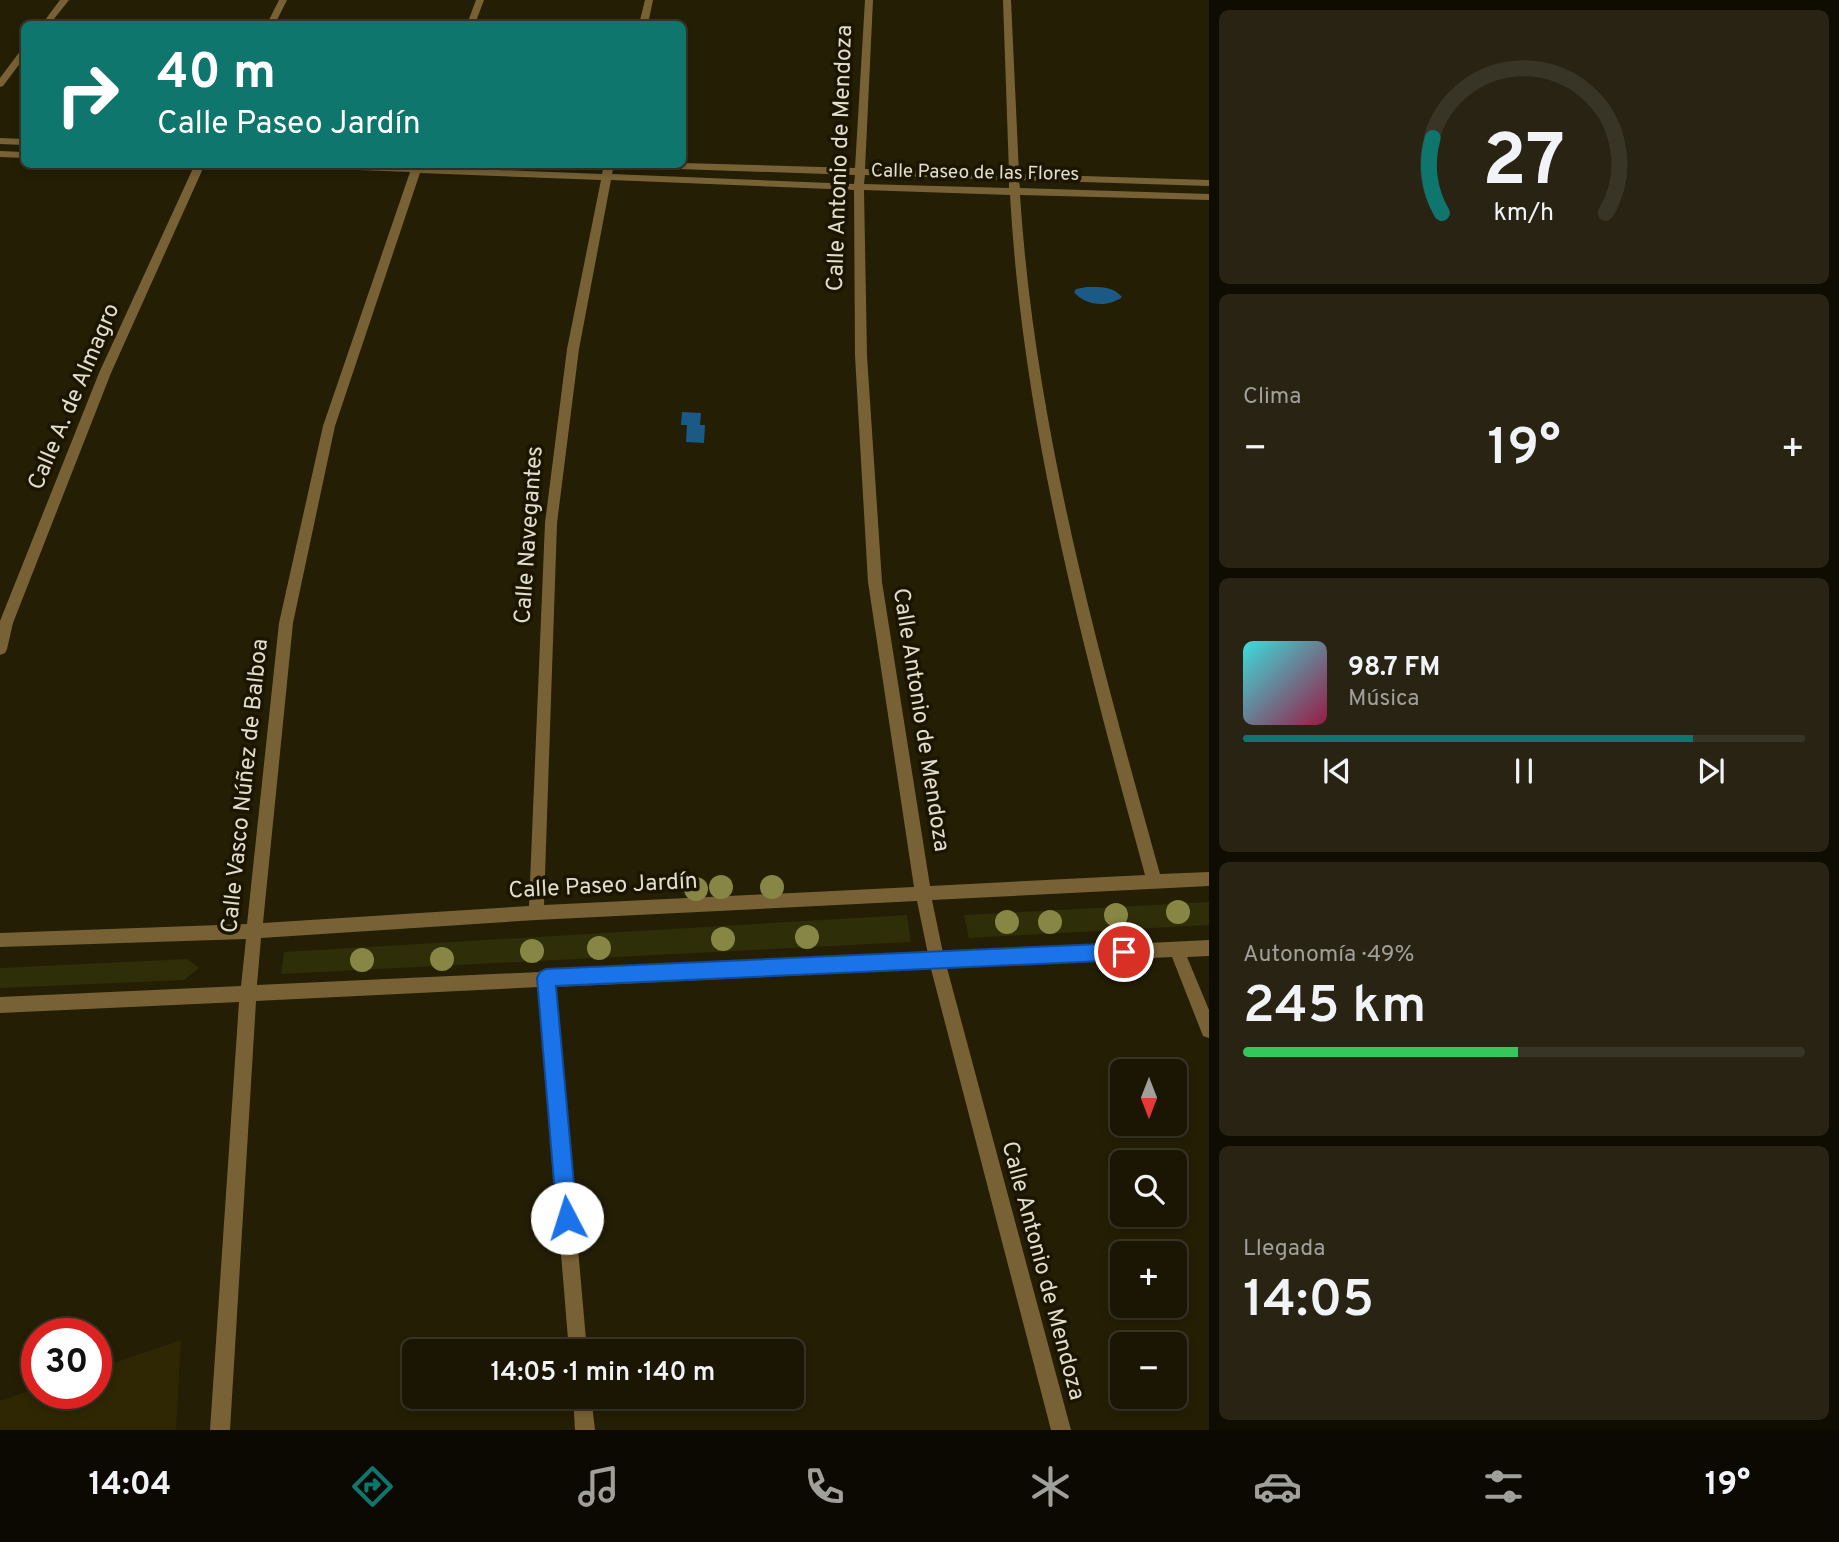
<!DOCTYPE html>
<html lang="es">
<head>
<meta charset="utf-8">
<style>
	:root { --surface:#1b1604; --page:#282313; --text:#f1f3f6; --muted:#a09f9a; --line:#393526; --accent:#0f766e }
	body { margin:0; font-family:Overpass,sans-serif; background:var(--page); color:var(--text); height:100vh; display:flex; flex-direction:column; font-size:26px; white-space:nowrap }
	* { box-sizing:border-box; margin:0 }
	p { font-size:23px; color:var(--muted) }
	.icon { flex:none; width:38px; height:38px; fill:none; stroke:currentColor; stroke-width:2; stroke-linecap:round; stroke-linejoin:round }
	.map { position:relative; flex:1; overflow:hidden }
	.details { display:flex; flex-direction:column; gap:10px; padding:10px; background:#0f0c02; width:630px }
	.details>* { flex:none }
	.hud { position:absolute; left:21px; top:21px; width:665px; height:147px; border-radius:10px; box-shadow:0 4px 10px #0003,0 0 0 2px var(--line); background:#0f766e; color:#fff; overflow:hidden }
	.needle { width:46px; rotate:180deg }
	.buttons { position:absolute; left:1110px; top:1059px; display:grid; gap:14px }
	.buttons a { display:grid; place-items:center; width:77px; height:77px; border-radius:10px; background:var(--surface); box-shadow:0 4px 10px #0003,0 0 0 2px var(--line); font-size:35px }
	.speed { position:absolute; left:21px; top:1318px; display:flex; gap:14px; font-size:35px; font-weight:700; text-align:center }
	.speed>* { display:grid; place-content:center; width:91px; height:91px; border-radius:50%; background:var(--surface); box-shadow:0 4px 10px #0003,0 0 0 2px var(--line); line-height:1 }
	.speed .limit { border:10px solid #d22; background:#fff; color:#111 }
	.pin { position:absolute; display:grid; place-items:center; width:60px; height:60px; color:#fff; margin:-30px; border:4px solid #fff; border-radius:50%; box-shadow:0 2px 7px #0007 }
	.me { position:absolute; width:77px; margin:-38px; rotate:355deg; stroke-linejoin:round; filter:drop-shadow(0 0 5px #0008) }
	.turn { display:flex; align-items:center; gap:24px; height:147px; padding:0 21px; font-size:32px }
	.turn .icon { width:91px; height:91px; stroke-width:2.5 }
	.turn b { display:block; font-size:49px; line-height:60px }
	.big { font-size:52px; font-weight:600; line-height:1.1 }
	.details .tile { flex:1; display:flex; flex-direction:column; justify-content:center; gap:10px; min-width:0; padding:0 24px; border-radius:10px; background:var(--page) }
	.details .dial { align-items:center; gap:0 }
	.dial svg { height:182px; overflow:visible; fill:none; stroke:var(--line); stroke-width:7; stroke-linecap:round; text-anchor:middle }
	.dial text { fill:var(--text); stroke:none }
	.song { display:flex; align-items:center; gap:21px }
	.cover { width:84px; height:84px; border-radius:10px; background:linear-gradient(135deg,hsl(180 70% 55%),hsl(340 70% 35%)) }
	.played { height:7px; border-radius:4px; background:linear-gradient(90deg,var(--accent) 80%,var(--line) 80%) }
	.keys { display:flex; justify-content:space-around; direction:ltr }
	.heat { display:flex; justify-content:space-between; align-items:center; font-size:38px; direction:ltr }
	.charge { height:10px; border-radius:5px; background:linear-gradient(90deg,#34c759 49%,var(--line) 0) }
	.trip { position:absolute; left:402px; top:1339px; width:402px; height:70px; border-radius:10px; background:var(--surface); box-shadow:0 4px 10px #0003,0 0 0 2px var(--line); font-weight:600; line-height:70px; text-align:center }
	.dock { display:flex; height:112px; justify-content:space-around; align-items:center; background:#0b0902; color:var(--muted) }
	.dock .icon { width:49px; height:49px }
	.dock .on { color:var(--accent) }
	.dock b { font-size:32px; color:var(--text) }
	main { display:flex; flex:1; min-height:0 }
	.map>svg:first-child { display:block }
	.built { fill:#2f2704 }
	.green { fill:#2e2e09 }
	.water { fill:#1b5a84 }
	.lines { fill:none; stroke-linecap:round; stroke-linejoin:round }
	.street { fill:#786235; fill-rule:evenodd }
	.tree { fill:#878644 }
	.route { fill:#1a73e8; stroke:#114b97; stroke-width:2 }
	.labels { text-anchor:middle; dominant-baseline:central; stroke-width:7; stroke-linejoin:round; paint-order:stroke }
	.far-street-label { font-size:19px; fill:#e1decf; stroke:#1b1500 }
	.street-label { font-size:23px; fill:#e1decf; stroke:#1b1500 }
</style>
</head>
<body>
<main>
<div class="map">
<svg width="1209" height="1430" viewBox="0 0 1209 1430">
	<rect width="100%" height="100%" fill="#241e05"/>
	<path class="built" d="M181,1340L176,1430H0V1401L37,1388V1393H96V1369Z"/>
	<path class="green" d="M1209,902V925L969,938L964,915Z
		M907,915L911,942L281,974L284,952Z
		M187,959L199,968L184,980L0,988V968Z"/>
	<path class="water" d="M1087,287C1100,287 1113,286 1122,297C1108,308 1085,306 1074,292L1076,289Z
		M682,412L701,413L700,425H705L704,443L686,442L687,425H681Z"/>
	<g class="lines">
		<path class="street" d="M60,0H69L50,24H42Z
			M279,0H287L275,24H267Z
			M476,0H484L475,24H467Z
			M645,0H653L648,24H639Z
			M865,0H873L865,169L1009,173L1003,0H1011L1019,174L1209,180V186L1019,180L1020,188L1209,194V200L1020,195C1035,427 1098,652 1160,874L1209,872V886L932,900L943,953L1209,940V956L1187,957L1209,1010V1038L1203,1036L1172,957L947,968L1071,1430H1051L931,969L555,987L587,1351H569L539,987L256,1001L230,1430H210L239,1002L0,1013V997L241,986L246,939L0,947V933L247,924L279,623L323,426L410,172L278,167L273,164H423L422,167L602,174L604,164H614L612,174L854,184L855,175L621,167L616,164L682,163L855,168ZM420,173L601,180L567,349L545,523L529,906L263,923L293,623L335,426ZM865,175L1009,180V188L864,184ZM611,180L854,190L855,356L868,582L914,887L544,905L557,523L579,349ZM864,190L1010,195C1023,427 1084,652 1145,875L930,886L882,582L867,356ZM917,901L928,954L257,985L261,938L536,920Z
			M24,49V58L3,86L0,87V78L21,50Z
			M0,138L24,139V145L0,144Z
			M0,151L24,152V158L0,157Z
			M195,164H205L111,373L13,623L7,649L5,653L0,655V621L99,373Z
			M573,1396H591L595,1430H575Z"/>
	</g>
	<g class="tree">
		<circle cx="721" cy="887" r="12"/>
		<circle cx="772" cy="887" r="12"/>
		<circle cx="696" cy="889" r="12"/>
		<circle cx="1178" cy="912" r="12"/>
		<circle cx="1116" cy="915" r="12"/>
		<circle cx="1007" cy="922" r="12"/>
		<circle cx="1050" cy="922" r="12"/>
		<circle cx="807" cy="937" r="12"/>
		<circle cx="723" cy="939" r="12"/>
		<circle cx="599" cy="948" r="12"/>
		<circle cx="532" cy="951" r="12"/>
		<circle cx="442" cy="959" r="12"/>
		<circle cx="362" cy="960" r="12"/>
	</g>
	<path class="route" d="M1124,943L1130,946L1133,952L1130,958L1124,960L556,986L577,1218L574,1225L567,1228L560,1225L557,1218L537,978L540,972L546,969Z"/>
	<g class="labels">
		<g class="far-street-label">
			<text transform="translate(975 173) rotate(1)">Calle Paseo de las Flores</text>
		</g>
		<g class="street-label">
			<text transform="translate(841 158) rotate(-88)">Calle Antonio de Mendoza</text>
			<text transform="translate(75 397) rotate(-67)">Calle A. de Almagro</text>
			<text transform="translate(530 535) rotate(-86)">Calle Navegantes</text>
			<text transform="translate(920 720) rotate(81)">Calle Antonio de Mendoza</text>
			<text transform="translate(246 786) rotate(-84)">Calle Vasco Núñez de Balboa</text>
			<text transform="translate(603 887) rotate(-3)">Calle Paseo Jardín</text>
			<text transform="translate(1042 1271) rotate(75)">Calle Antonio de Mendoza</text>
		</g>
	</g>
</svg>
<div class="buttons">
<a><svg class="needle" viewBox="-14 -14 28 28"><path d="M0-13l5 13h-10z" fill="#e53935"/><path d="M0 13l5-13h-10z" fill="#a09f9a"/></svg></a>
<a><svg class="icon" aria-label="search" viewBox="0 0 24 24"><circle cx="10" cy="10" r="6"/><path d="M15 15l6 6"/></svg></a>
<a>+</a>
<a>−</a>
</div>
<div class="speed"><div class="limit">30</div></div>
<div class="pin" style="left:1124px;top:952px;background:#d93025"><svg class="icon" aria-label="arrive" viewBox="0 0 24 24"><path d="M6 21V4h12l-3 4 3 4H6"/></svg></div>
<svg class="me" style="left:567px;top:1218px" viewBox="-20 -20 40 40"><circle r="19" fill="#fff"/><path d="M0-13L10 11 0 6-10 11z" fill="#1a73e8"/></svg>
<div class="trip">14:05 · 1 min · 140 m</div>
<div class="hud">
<div class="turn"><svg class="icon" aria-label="right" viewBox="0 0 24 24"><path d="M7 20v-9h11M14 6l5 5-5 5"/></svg><div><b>40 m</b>Calle Paseo Jardín</div></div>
</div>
</div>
<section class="details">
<div class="tile dial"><svg viewBox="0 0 100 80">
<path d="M14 69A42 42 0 1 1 86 69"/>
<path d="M14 69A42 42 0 0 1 10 36" stroke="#0f766e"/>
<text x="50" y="56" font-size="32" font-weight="700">27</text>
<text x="50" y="72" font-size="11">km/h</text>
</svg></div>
<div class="tile"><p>Clima</p>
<div class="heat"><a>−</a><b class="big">19°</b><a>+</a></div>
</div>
<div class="tile">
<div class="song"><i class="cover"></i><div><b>98.7 FM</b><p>Música</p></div></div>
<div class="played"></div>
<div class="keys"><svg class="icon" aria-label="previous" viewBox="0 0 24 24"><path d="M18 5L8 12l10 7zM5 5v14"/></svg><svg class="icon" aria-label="pause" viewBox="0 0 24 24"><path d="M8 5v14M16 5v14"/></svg><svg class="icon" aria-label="next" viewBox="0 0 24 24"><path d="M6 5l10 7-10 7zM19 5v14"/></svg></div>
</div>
<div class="tile"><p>Autonomía · 49%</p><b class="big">245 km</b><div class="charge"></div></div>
<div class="tile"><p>Llegada</p><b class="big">14:05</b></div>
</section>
</main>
<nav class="dock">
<b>14:04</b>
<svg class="icon on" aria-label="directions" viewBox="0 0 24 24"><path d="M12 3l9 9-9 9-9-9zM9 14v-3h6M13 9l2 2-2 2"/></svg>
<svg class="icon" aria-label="music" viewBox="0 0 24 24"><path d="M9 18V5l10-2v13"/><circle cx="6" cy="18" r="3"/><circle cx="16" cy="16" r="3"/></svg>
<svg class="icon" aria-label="phone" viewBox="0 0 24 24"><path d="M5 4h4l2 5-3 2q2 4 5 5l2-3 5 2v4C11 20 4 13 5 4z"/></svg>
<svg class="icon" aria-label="climate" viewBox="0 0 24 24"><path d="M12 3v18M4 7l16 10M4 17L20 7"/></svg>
<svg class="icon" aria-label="car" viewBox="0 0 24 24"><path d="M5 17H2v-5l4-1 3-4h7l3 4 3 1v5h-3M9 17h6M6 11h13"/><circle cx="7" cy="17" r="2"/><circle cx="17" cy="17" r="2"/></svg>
<svg class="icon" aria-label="filters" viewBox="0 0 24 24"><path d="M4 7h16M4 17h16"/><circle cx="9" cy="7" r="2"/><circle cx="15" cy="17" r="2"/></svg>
<b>19°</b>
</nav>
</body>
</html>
